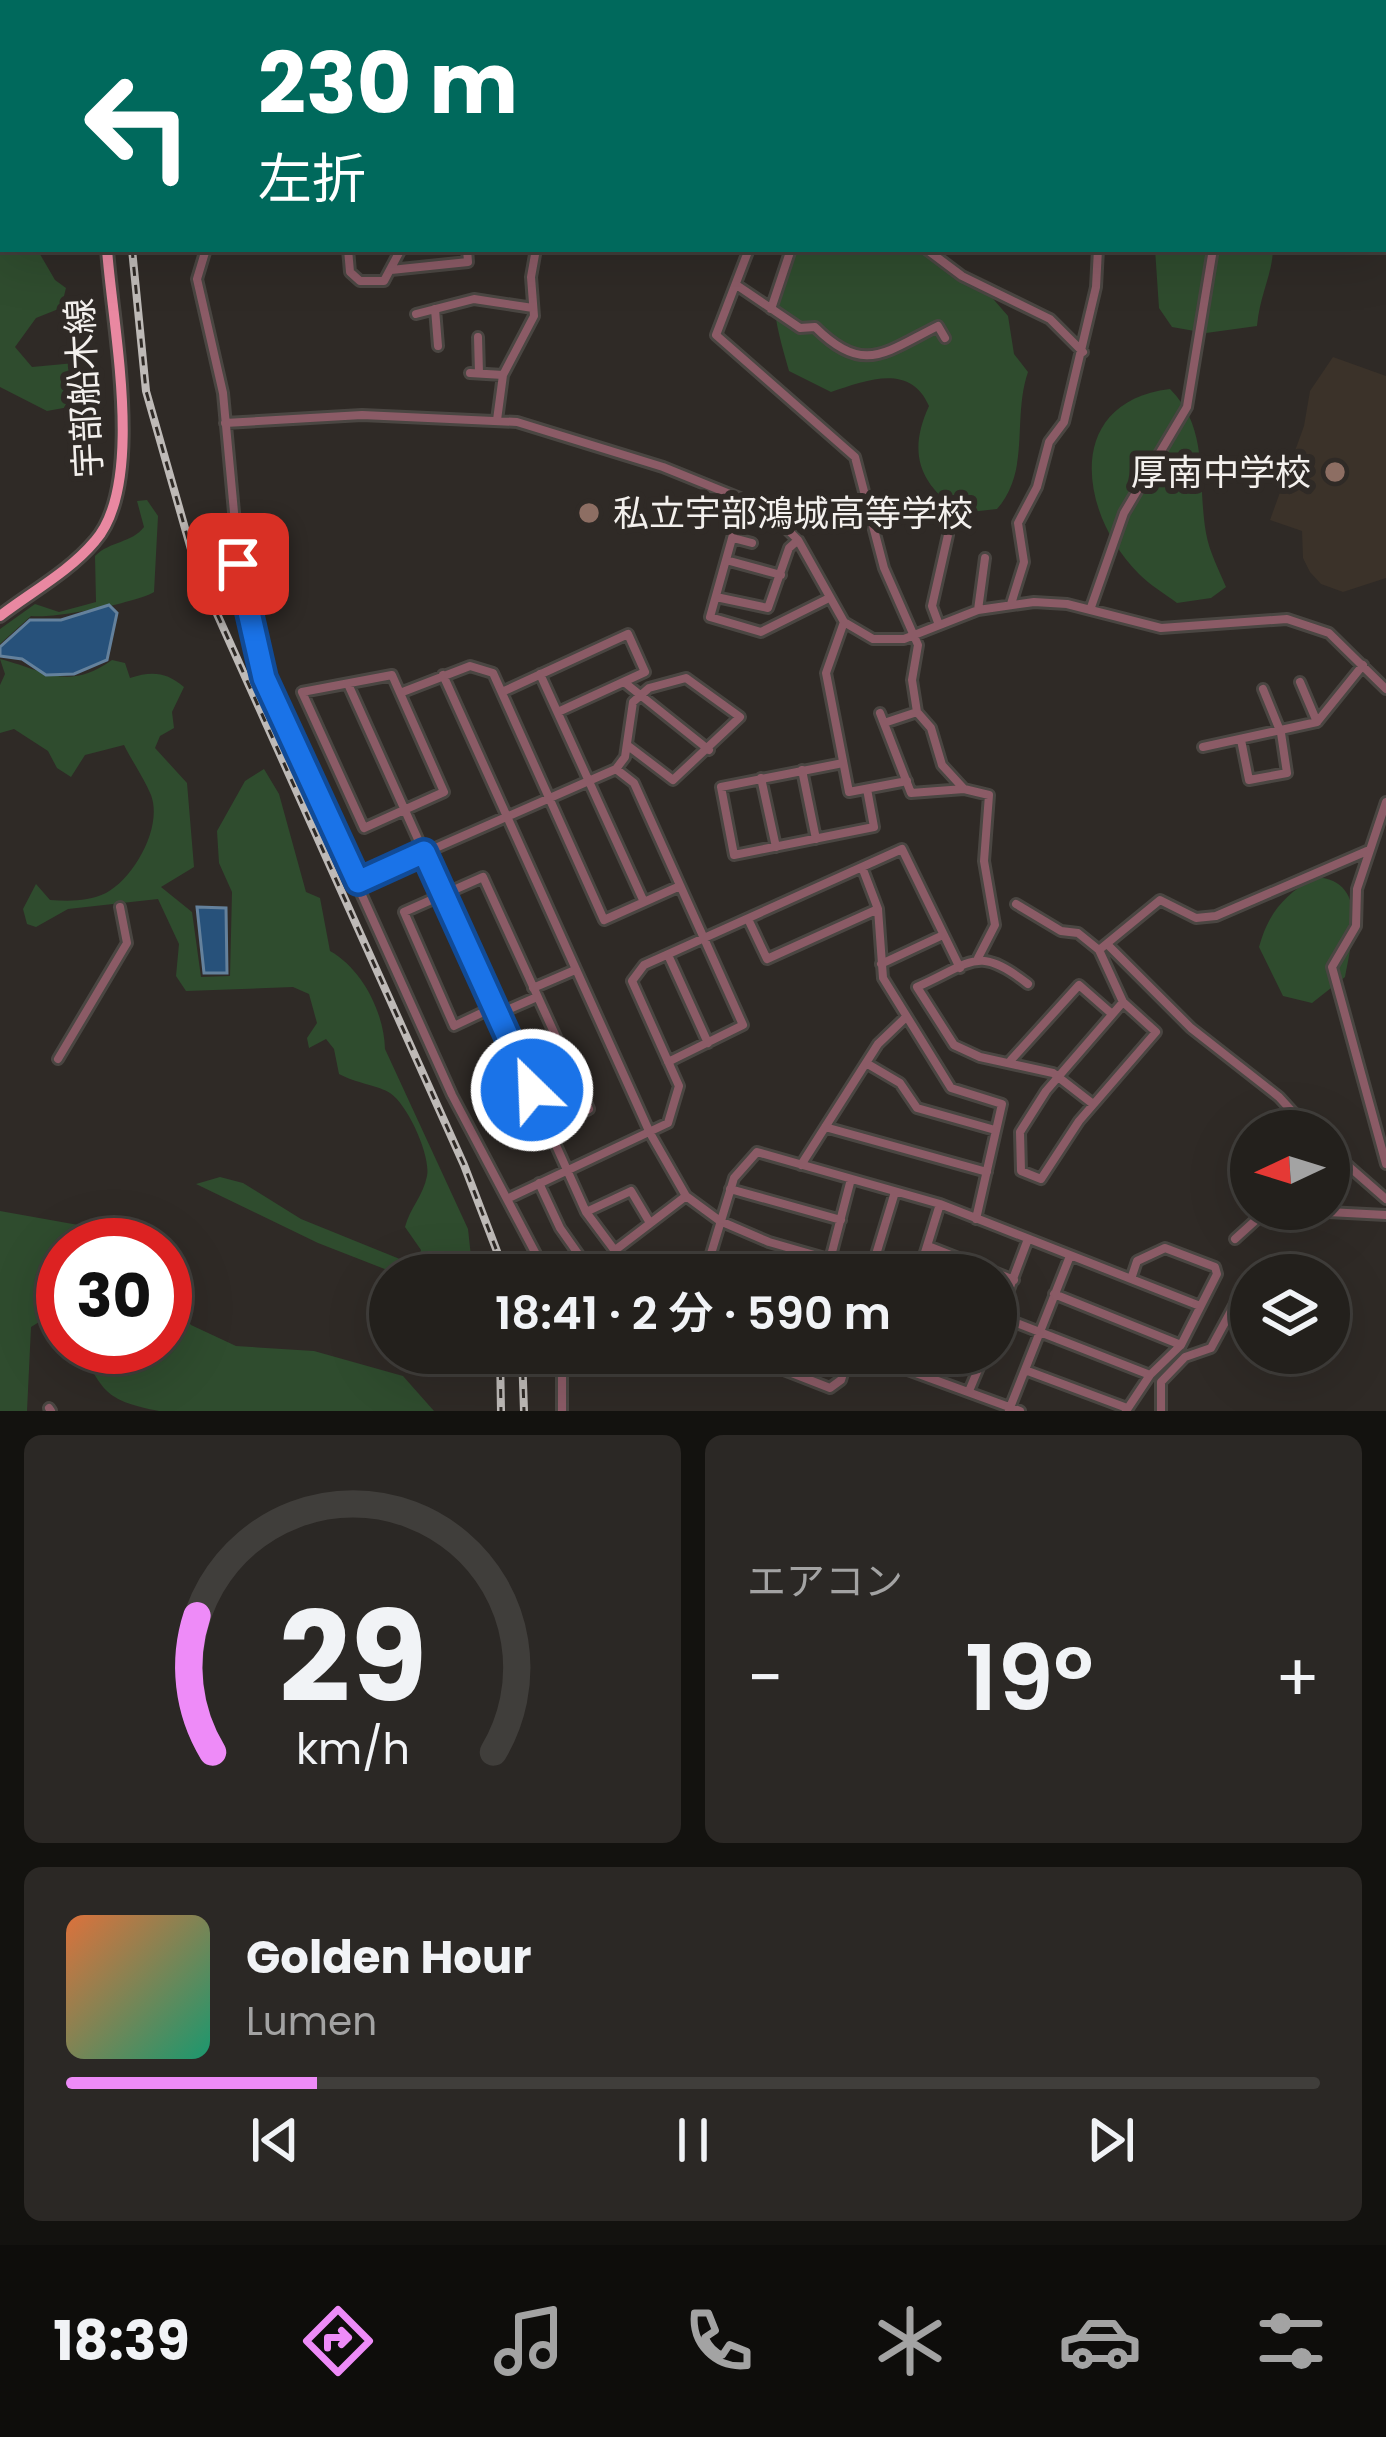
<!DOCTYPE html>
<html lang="ja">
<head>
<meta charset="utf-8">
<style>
	:root { --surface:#23201c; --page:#2b2825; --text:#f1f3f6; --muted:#a3a3a3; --line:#403e3b; --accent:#ee8bf8 }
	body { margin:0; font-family:Poppins,"Noto Sans JP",sans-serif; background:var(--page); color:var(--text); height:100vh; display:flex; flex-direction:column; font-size:45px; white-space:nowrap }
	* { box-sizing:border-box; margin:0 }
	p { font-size:39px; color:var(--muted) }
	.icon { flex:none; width:66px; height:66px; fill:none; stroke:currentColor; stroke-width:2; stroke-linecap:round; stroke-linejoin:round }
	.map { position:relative; height:1411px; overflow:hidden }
	.side { display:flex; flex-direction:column; gap:24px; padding:24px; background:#13120f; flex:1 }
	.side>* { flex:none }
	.hud { position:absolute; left:0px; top:0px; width:1386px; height:252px; box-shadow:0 12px 48px #0002,0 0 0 3px var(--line); background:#00695c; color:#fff; overflow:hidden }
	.needle { width:78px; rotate:266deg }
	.buttons { position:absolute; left:1230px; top:1110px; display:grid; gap:24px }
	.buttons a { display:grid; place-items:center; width:120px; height:120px; border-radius:50%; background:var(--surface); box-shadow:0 12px 48px #0002,0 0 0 3px var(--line); font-size:60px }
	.speed { position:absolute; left:36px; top:1218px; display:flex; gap:24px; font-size:60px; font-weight:700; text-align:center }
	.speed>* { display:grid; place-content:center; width:156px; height:156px; border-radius:50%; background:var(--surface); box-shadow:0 12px 48px #0002,0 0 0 3px var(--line); line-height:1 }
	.speed .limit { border:18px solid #d22; background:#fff; color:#111 }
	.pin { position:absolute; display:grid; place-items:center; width:102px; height:102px; color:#fff; margin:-51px; border-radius:24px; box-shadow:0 6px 18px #0006 }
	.me { position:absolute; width:132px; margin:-66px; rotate:336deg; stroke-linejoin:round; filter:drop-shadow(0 0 9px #0008) }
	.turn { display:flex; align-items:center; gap:42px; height:252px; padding:0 60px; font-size:54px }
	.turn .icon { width:156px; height:156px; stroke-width:2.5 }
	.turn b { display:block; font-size:84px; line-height:102px }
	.big { font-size:90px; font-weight:600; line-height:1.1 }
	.side .card { flex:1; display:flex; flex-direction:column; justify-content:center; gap:18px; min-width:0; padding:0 42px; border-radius:18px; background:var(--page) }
	.side .dial { align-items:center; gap:0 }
	.dial svg { height:312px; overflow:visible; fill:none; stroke:var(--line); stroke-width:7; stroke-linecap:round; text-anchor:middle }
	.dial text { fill:var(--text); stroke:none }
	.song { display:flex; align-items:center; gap:36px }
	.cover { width:144px; height:144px; border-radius:18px; background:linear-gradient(135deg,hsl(20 70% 55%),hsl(160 70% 35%)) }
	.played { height:12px; border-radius:6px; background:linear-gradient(90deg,var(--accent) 20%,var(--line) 20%) }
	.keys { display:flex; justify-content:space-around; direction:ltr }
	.heat { display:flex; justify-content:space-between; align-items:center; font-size:66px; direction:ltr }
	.side .tiles { flex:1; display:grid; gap:24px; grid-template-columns:1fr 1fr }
	.card:last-child { grid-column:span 2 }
	.trip { position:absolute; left:369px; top:1254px; width:648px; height:120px; border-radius:60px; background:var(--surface); box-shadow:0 12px 48px #0002,0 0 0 3px var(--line); font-weight:600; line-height:120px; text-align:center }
	.menu { display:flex; height:192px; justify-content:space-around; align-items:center; background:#0e0d0b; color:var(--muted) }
	.menu .icon { width:84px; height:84px }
	.menu .active { color:var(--accent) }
	.menu b { font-size:54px; color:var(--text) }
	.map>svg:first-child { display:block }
	.built { fill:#3b3229 }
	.green { fill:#2f4c2e }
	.water { fill:#27517a; stroke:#64819c; stroke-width:3 }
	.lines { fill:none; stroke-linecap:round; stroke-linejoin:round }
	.minor-casing { stroke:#4a4642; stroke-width:14 }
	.major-casing { stroke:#4a4642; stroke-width:16 }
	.minor { stroke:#8b5b66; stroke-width:8 }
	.major { stroke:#e988a1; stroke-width:10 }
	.rail-casing { stroke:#bebab7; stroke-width:8 }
	.rail { stroke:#2f2a26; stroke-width:3; stroke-dasharray:9; stroke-linecap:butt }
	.route-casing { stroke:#114b97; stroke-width:30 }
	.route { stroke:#1a73e8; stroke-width:21 }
	.education-dot { fill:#8d6e63; stroke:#2f2a26; stroke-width:4.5 }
	.labels { text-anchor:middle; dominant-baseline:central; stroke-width:12; stroke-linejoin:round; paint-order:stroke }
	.street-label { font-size:36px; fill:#f3f0ed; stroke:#2f2a26 }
	.poi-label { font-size:36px; fill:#f3f0ed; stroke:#2f2a26; text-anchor:end }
</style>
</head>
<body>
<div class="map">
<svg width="1386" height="1411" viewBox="0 0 1386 1411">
	<rect width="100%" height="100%" fill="#2f2a26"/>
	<path class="built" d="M1333,357L1386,376V578L1343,592L1321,584L1310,572L1303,558L1302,531L1270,520L1304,426L1310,391Z"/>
	<path class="green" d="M0,240L3,249H37L55,280L66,288L61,308L36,318L15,347L32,367L96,361L97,370L87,376L69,407L47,411L0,387Z
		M789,249H924L973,288L988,293L1008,316L1014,354L1028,372C1012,419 1031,470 997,509L961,513C920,484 907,454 929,406C910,363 868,380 831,392L789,371C777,327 763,289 789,249Z
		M1155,249H1273C1272,276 1260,294 1257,326L1206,333L1172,327L1159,308Z
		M1170,389C1210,429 1197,482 1206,533C1209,551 1219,570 1226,587L1211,598L1177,603C1165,594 1150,585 1139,574C1079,514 1063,402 1170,389Z
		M147,500L158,516L154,592C136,603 52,619 31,616L0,644V629L35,604L59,612L96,602L95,556C110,541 132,543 144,527L137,501Z
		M0,659C44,670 67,692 112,660L125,663L130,678C152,671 166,672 184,687L172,712L174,728L160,736L155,748L187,783L194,867L161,887L192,912L201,977L230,976L232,892L219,863L217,831L245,781L264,769L279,794L306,892L320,898L330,951C362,969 384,1012 385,1049L468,1229L473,1275H400L318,1243L196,1184L220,1177L243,1183L301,1219L417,1266L421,1250L405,1227C410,1208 423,1196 427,1176C431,1156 408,1105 390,1093C380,1086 355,1083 339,1074L334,1049L326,1039L309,1048L307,1038L317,1023L309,994L293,987L186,991L176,976L179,944L158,899L68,909L36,927L27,924L23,909L36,884L50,900C68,901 88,902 106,893C134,878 163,827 151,795C144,778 132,761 124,745L85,755L71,777L57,768L48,751L14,729L0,733V685L5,674Z
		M1314,877C1369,879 1352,939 1345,977L1312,1003L1283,996L1259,947C1269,912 1283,897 1314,877Z
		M0,1211L84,1226L123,1245H63V1318L52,1314L31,1327L27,1411H0Z
		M165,1294L191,1325L236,1346L314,1351L403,1376L434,1411H159C108,1401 102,1393 81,1347H165Z"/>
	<path class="water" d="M109,605L117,613L107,660L74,674L46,675L22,659L0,656V647L30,620H61Z
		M197,907L226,908L227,973H204Z"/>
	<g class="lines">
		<g class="minor-casing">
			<path id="minor" d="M721,0L728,3
				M819,0L827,3
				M1111,0L1112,3
				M1237,0L1239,3
				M146,3V0
				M305,3L306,0
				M549,3L550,0
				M835,3L837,0
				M916,3L918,0
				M1198,3L1204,0
				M1383,76L1386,80
				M0,143H3
				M1383,167L1386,170
				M0,169L3,171
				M206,249L197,279L223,393L241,588L264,678L452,1095L547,1275
				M348,249L350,272L360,281H384L401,249
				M749,249L716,335L855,457L884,568L918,645L912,680L917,712L931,728L942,765L964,789
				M926,249L962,276L1050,319L1083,352
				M391,270L468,262L467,249
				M738,286L800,328L815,327C864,376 885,352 938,326L945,338
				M435,309L438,346
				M771,309L791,249
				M416,314L474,299L533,308
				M478,337L479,373
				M470,373L503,375
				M497,420L503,375L534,316L531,277L536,249
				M225,423L362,415L517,422L663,467L767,509L798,540L844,622L873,639H904L978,610L1034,602L1067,604L1161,628L1287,619L1329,633L1386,689
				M743,499L710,617L761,632L829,598
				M733,538L752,543
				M726,560L781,575
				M716,597L768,608L789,548L798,540
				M1011,604L1024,562L1018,523L1037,487L1049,442L1064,422L1096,287L1098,249
				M978,610L985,558
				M1090,610L1124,513L1187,407L1213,249
				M844,622L826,673L849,792L907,781
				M939,625L932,606L948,535
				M540,674L644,902
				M392,675L444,792L364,828L302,692Z
				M443,675L650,1133L686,1196L720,1221L769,1242L884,1275
				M624,682L709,750
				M1300,682L1317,722
				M348,684L586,1212L633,1275
				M502,692L628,634L645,672L558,712
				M400,693L470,666L493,673L604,920L680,886
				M880,713L911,793L964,789L989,795L984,861L995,925L978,958
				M887,722L917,712
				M1241,740L1249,780L1287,773L1281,733L1263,689
				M1203,747L1317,722L1363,665
				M843,763L721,787L734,855L874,827L867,789
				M616,769L625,757L633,702L649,688L686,678L740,717L673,780L627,745
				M802,770L816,839
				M761,778L776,847
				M1386,802L1357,889L1356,926L1332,967L1386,1164
				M862,867L878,909L883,978L951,1088L1002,1104L976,1219
				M358,882L616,769L634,783L743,1025L668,1062
				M1016,904L1061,931L1078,933L1099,950L1123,1002L1156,1032L1079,1121L1041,1179L1021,1171L1020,1132L1046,1091L1123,1002
				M748,919L767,959L878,909
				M1107,944L1191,1028L1279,1097L1310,1131
				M1099,950L1160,900L1196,918L1216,916L1367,851
				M668,955L708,1043
				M881,964L943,935
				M1028,984C977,944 972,963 917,987L954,1045L980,1057L1053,1073L1093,1104
				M533,988L575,970
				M494,1007L454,1026L404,912L483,877L589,1109L514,1143
				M498,1014L537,997
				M58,1059L127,943L120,907
				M1011,1060L1079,985L1112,1014
				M866,1063L900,1083L917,1108L995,1130
				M825,1127L987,1172
				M1329,1149L1386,1199
				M801,1165L878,1044L905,1018
				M539,1183L560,1228L593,1275
				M730,1189L841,1220
				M507,1199L668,1123L679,1086L632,981L644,965L902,849L960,968
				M586,1212L631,1191L650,1223
				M1235,1239L1268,1209L1386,1215
				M928,1246L1014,1280
				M614,1251L686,1196
				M701,1265L738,1275
				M871,1271L895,1192
				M685,1275L710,1257L734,1178L757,1152L940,1204L1200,1306
				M826,1275L851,1179
				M918,1275L940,1204
				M1054,1294L1181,1345
				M996,1315L1150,1375
				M996,1324L1028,1239
				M562,1353V1411
				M740,1353L830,1388L841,1380L849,1353
				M861,1353L1020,1411
				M1025,1370L1127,1408
				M969,1391L985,1353
				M49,1408L51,1411
				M1009,1410L1070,1256
				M1126,1411L1150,1375L1181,1345L1217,1274L1215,1267L1165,1248L1137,1261L1131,1279
				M1161,1411V1382L1185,1357L1211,1348L1243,1289"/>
		</g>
		<g class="major-casing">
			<path id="major" d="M93,3L94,0
				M0,616C31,592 69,572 95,541C146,483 112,324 107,249"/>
		</g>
		<use href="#minor" class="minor"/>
		<use href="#major" class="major"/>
		<g class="rail-casing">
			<path id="rail" d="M162,3V0
				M132,249L146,391L196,567L464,1165L506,1275
				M500,1353L501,1411
				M522,1353L524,1411"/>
		</g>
		<use href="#rail" class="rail"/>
	</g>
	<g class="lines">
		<g class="route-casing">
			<path id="route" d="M238,564L264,678L358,882L424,852L532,1090"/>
		</g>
		<use href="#route" class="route"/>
	</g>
	<g class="education-dot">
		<circle cx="1335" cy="472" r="12"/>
		<circle cx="589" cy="513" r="12"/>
	</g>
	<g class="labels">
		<g class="street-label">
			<text transform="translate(84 388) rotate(-93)">宇部船木線</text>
		</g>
		<g class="poi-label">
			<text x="1311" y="472">厚南中学校</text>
			<text x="613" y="513" text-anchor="start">私立宇部鴻城高等学校</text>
		</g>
	</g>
</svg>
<div class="buttons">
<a><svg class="needle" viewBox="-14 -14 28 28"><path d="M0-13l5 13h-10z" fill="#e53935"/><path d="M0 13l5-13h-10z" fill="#a3a3a3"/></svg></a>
<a><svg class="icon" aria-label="layers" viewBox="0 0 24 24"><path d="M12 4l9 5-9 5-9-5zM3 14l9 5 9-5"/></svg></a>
</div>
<div class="speed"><div class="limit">30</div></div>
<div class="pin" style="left:238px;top:564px;background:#d93025"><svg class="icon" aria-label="arrive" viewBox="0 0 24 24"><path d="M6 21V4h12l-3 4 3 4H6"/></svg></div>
<svg class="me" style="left:532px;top:1090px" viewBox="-20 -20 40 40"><circle r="17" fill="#1a73e8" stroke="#fff" stroke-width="3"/><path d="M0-11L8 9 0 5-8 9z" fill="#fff"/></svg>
<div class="trip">18:41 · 2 分 · 590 m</div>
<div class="hud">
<div class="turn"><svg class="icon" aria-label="left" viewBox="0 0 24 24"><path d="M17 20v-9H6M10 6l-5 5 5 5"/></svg><div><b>230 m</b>左折</div></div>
</div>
</div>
<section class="side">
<div class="tiles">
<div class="card dial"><svg viewBox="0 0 100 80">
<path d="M14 69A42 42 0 1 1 86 69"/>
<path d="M14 69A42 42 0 0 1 10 34" stroke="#ee8bf8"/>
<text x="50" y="56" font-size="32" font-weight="700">29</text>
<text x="50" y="72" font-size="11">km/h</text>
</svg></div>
<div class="card"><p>エアコン</p>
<div class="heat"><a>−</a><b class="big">19°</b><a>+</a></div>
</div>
<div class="card">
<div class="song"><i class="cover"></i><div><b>Golden Hour</b><p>Lumen</p></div></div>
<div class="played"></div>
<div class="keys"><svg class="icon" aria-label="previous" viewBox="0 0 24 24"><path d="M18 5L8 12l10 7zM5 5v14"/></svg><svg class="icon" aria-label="pause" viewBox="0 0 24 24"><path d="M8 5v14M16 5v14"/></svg><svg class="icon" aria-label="next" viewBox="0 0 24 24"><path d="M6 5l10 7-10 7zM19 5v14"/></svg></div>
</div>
</div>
</section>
<nav class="menu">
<b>18:39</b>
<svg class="icon active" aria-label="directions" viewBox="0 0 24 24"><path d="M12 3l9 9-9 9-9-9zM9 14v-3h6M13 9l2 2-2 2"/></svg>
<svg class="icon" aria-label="music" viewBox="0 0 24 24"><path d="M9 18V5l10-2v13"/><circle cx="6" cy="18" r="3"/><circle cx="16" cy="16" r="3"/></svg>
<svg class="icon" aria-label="phone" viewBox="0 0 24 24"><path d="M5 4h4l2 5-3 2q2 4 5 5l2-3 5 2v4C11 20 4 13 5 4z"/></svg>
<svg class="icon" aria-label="climate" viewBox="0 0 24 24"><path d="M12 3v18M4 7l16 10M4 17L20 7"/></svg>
<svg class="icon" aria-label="car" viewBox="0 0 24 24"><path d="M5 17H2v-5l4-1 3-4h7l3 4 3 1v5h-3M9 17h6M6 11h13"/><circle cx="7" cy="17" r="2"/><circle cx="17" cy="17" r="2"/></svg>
<svg class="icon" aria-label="filters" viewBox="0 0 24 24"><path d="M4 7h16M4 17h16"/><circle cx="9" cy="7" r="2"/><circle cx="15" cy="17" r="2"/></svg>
</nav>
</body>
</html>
